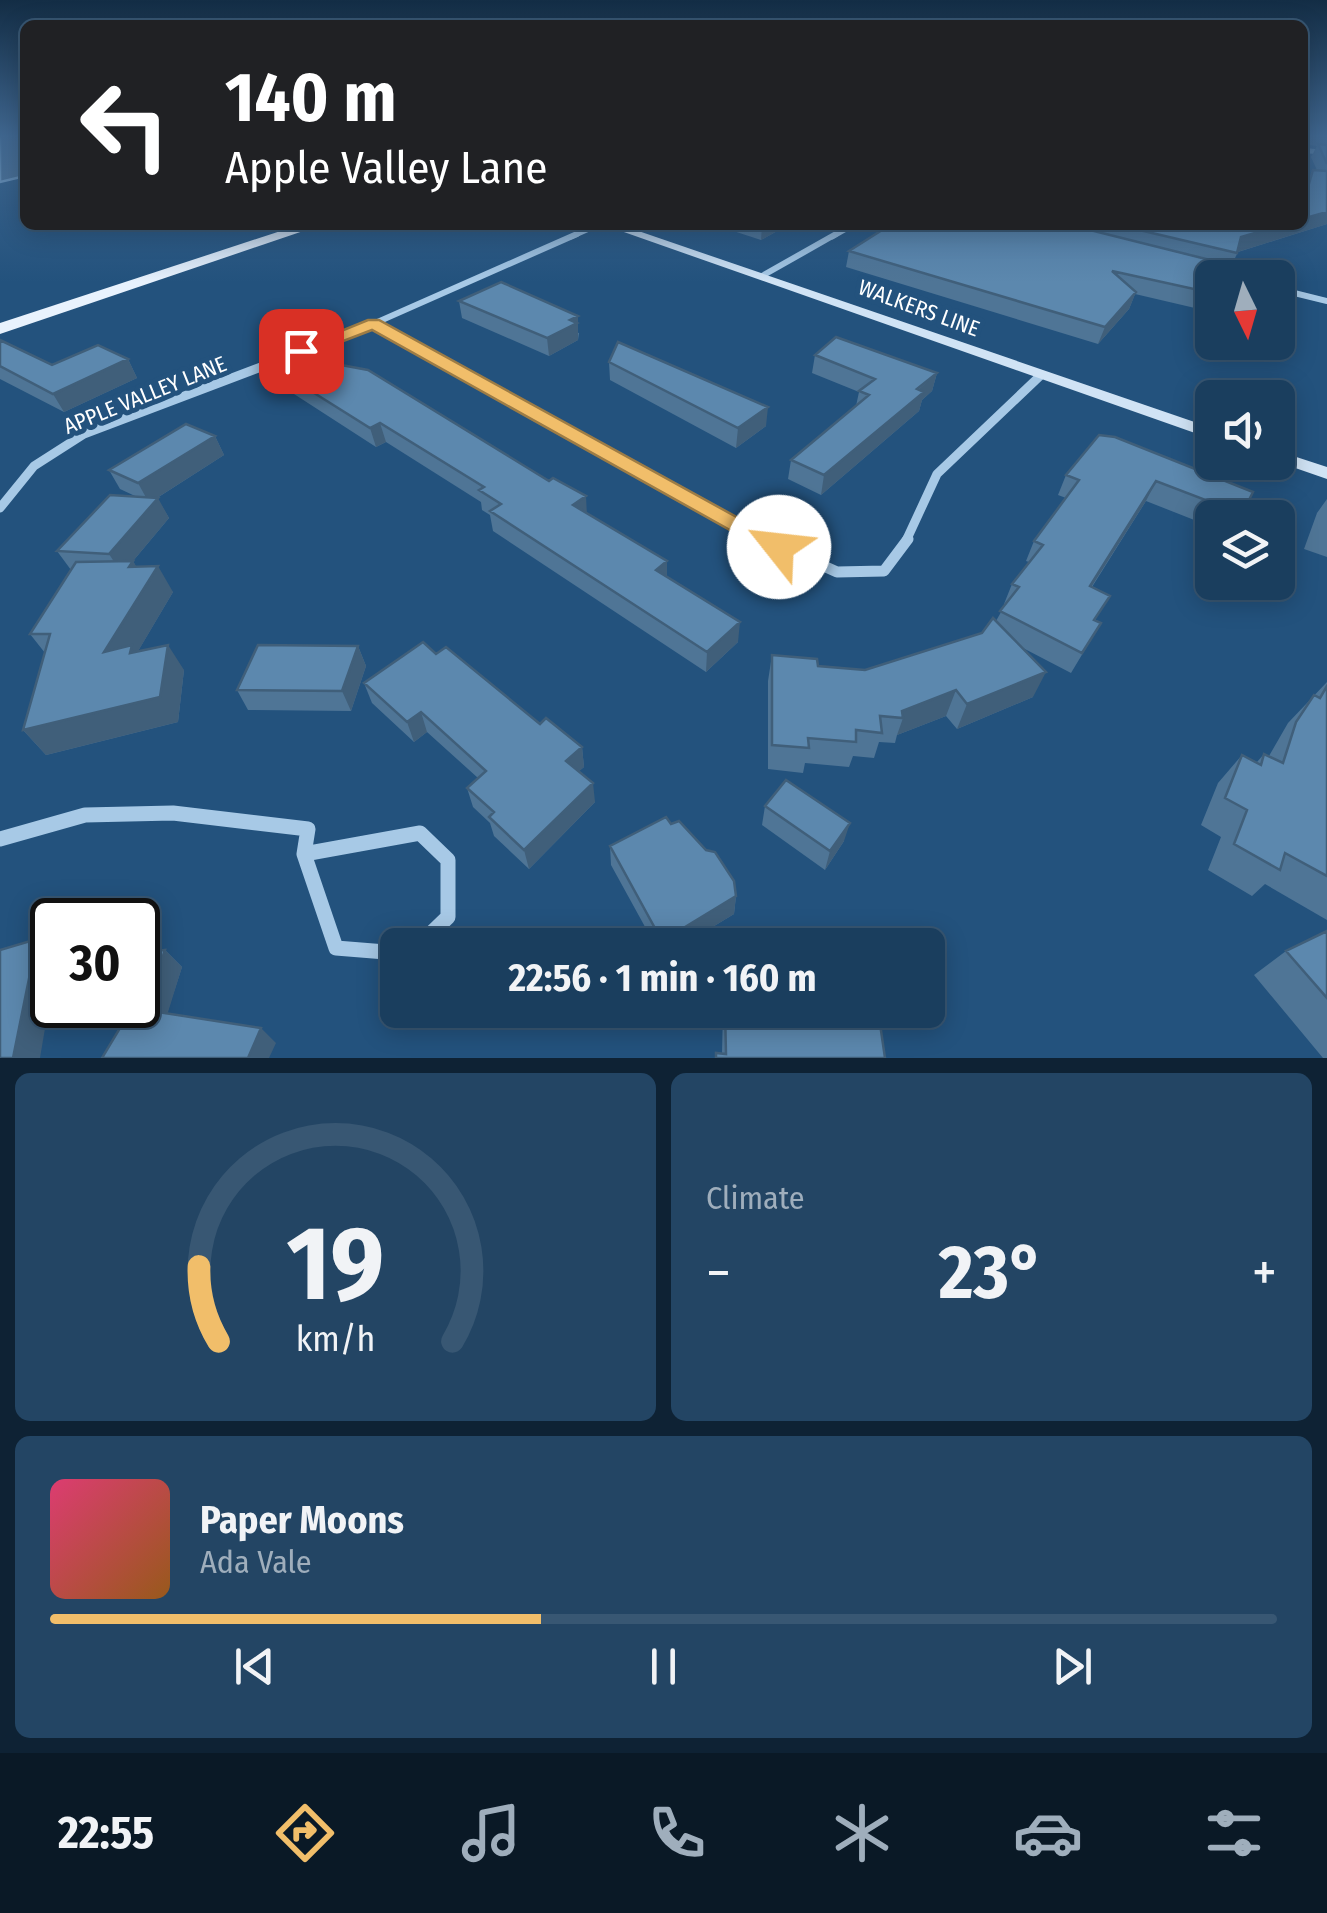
<!DOCTYPE html>
<html lang="en">
<head>
<meta charset="utf-8">
<style>
	:root { --surface:#1a3e5e; --page:#234564; --text:#f1f3f6; --muted:#9faebc; --line:#385773; --accent:#f1be6a }
	body { margin:0; font-family:"Fira Sans Condensed",sans-serif; background:var(--page); color:var(--text); height:100vh; display:flex; flex-direction:column; font-size:38px; white-space:nowrap }
	* { box-sizing:border-box; margin:0 }
	p { font-size:32px; color:var(--muted) }
	.icon { flex:none; width:55px; height:55px; fill:none; stroke:currentColor; stroke-width:2; stroke-linecap:round; stroke-linejoin:round }
	.map { position:relative; height:1058px; overflow:hidden }
	.details { display:flex; flex-direction:column; gap:15px; padding:15px; background:#0e2234; flex:1 }
	.details>* { flex:none }
	.banner { position:absolute; left:20px; top:20px; width:1288px; height:210px; border-radius:15px; box-shadow:0 5px 25px #0003,0 0 0 2px var(--line); background:#202124; color:#fff; overflow:hidden }
	.needle { width:65px; rotate:175deg }
	.buttons { position:absolute; left:1195px; top:260px; display:grid; gap:20px }
	.buttons a { display:grid; place-items:center; width:100px; height:100px; border-radius:15px; background:var(--surface); box-shadow:0 5px 25px #0003,0 0 0 2px var(--line); font-size:50px }
	.speed { position:absolute; left:30px; top:898px; display:flex; gap:20px; font-size:50px; font-weight:700; text-align:center }
	.speed>* { display:grid; place-content:center; width:130px; height:130px; border-radius:50%; background:var(--surface); box-shadow:0 5px 25px #0003,0 0 0 2px var(--line); line-height:1 }
	.speed .limit { border:5px solid #111; border-radius:15px; background:#fff; color:#111 }
	.pin { position:absolute; display:grid; place-items:center; width:85px; height:85px; color:#fff; margin:-42px; border-radius:20px; box-shadow:0 5px 15px #0006 }
	.me { position:absolute; width:110px; margin:-55px; rotate:299deg; stroke-linejoin:round; filter:drop-shadow(0 0 8px #0008) }
	.turn { display:flex; align-items:center; gap:35px; height:210px; padding:0 40px; font-size:45px }
	.turn .icon { width:130px; height:130px; stroke-width:2.5 }
	.turn b { display:block; font-size:70px; line-height:85px }
	.big { font-size:75px; font-weight:700; line-height:1.1 }
	.details .widget { flex:1; display:flex; flex-direction:column; justify-content:center; gap:15px; min-width:0; padding:0 35px; border-radius:15px; background:var(--page) }
	.details .dial { align-items:center; gap:0 }
	.dial svg { height:260px; overflow:visible; fill:none; stroke:var(--line); stroke-width:7; stroke-linecap:round; text-anchor:middle }
	.dial text { fill:var(--text); stroke:none }
	.song { display:flex; align-items:center; gap:30px }
	.cover { width:120px; height:120px; border-radius:15px; background:linear-gradient(135deg,hsl(340 70% 55%),hsl(30 70% 35%)) }
	.played { height:10px; border-radius:5px; background:linear-gradient(90deg,var(--accent) 40%,var(--line) 40%) }
	.keys { display:flex; justify-content:space-around; direction:ltr }
	.heat { display:flex; justify-content:space-between; align-items:center; font-size:55px; direction:ltr }
	.details .tiles { flex:1; display:grid; gap:15px; grid-template-columns:1fr 1fr }
	.widget:last-child { grid-column:span 2 }
	.trip { position:absolute; left:380px; top:928px; width:565px; height:100px; border-radius:15px; background:var(--surface); box-shadow:0 5px 25px #0003,0 0 0 2px var(--line); font-weight:700; line-height:100px; text-align:center }
	.menu { display:flex; height:160px; justify-content:space-around; align-items:center; background:#0a1926; color:var(--muted) }
	.menu .icon { width:70px; height:70px }
	.menu .current { color:var(--accent) }
	.menu b { font-size:45px; color:var(--text) }
	.map>svg:first-child { display:block }
	.water { fill:#577998; stroke:#9bc5e7; stroke-width:2.5 }
	.lines { fill:none; stroke-linecap:round; stroke-linejoin:round }
	.street-far4 { stroke:#a7c9e6; stroke-width:5 }
	.street-far3 { stroke:#a7c9e6; stroke-width:6 }
	.street-far2 { stroke:#a7c9e6; stroke-width:9 }
	.street-far1 { stroke:#a7c9e6; stroke-width:11 }
	.street { stroke:#a7c9e6; stroke-width:15 }
	.secondary { fill:#d0e3f5; fill-rule:evenodd }
	.primary { fill:#e8f2fd; fill-rule:evenodd }
	.wall { fill:#4f7596 }
	.shaded-wall { fill:#405f7a }
	.building { fill:#5c88ae; stroke:#405f7a; stroke-width:2.5 }
	.route { fill:#f1be6a; stroke:#9d7c45; stroke-width:2.5 }
	.labels { text-anchor:middle; dominant-baseline:central; stroke-width:10; stroke-linejoin:round; paint-order:stroke }
	.far-street-label { font-size:22px; fill:#fff; stroke:#23527d }
</style>
</head>
<body>
<div class="map">
<svg width="1327" height="1058" viewBox="0 0 1327 1058">
	<rect width="100%" height="100%" fill="#23527d"/>
	<path class="water" d="M0,134H25V176L0,182Z"/>
	<g class="lines">
		<path class="street-far4" d="M1302,150L1327,153
			M571,237L598,225
			M832,237L853,225"/>
		<path class="street-far3" d="M762,276L836,234
			M1278,289L1327,301
			M373,324L455,369
			M254,369L373,324L577,234"/>
		<path class="street-far2" d="M451,367L769,541
			M0,508L34,466L84,434L261,367
			M906,541L937,474L1041,375"/>
		<path class="street-far1" d="M764,539L837,572L884,571L908,539"/>
		<path class="street" d="M0,839L85,815L173,813L308,829L304,854L336,948L398,953
			M304,854L420,833L448,860V917L419,945"/>
		<path class="secondary" d="M604,225H621L1212,428V439Z
			M1278,451L1327,467V479L1278,462Z"/>
		<path class="primary" d="M299,225H321L0,334V323Z"/>
	</g>
	<path class="wall" d="M1310,134H1327V224L1238,252L1231,266L1212,278V312L1135,294L1129,309L1098,344L846,267L849,251L890,225H1302V194L1313,170H1317L1311,157L1317,146L1310,145Z
		M715,225H788L761,240Z
		M459,301L579,333L578,340L549,356L462,318Z
		M0,340L52,365L128,359L137,378L64,412L0,379Z
		M815,355L937,373L932,391L922,400L919,411L821,495L788,479L791,460L856,406L859,392L812,373Z
		M609,362L766,426L736,448L610,380Z
		M287,376L587,513L667,561V576L738,642L706,672L493,531L490,515L482,510L481,502L386,442L376,447L294,394Z
		M1099,435L1253,492L1239,518H1212V527L1146,501L1092,587L1096,621L1101,623L1071,673L1021,647L1033,697L957,729L946,716L897,735L895,743L879,742L874,758L853,756L849,767L805,763L803,773L768,769V681L772,655L818,666L865,670L982,633L996,621L1005,605L1004,604L1012,584L1029,562L1026,561L1034,541L1066,498L1058,495L1066,475Z
		M215,436L224,455L157,498L169,518L133,561L136,567L173,592L138,651L184,670L178,722L46,755L23,730L45,653L30,634L71,570L57,551L135,496L120,489L109,470Z
		M1327,499V557L1304,549L1317,513Z
		M358,646L366,666L351,711L248,710L237,690Z
		M436,654L540,724L582,747L584,767L579,771L595,802L529,869L494,836L490,823L473,807L467,788L478,778L427,732L414,742L372,703L364,683Z
		M1327,682V920L1265,884L1252,896L1208,870L1221,837L1201,825L1218,783L1242,755L1257,762L1264,754L1269,756L1288,723Z
		M765,806L844,841L825,870L762,825Z
		M671,824L736,896L734,914L683,945H655L611,865L610,846Z
		M1327,931V1058H1323L1254,975L1286,951Z
		M165,950L182,967L167,1013L276,1043L119,1030L101,1016Z
		M723,1010H878L885,1058H715L716,1053H722Z"/>
	<path class="shaded-wall" d="M1327,212V224L1234,253L1241,237L1283,225H1302V219Z
		M762,225H788L761,240Z
		M1136,292L1129,309L1098,344L1105,327Z
		M578,316V340L549,356L547,338L570,320Z
		M128,359L137,378L64,412L53,394Z
		M937,373L932,391L922,400L919,411L821,495L824,475Z
		M768,407L766,426L736,448L738,428Z
		M380,423L386,442L376,447L370,428Z
		M215,436L224,455L149,503L138,483Z
		M1156,481L1146,501L1079,606L1090,586Z
		M586,496L587,516L573,505Z
		M158,498L169,518L133,561L147,584L158,566L173,592L137,653L104,652L122,574L109,554Z
		M667,561V581L656,570Z
		M740,622L738,642L706,672L707,652Z
		M168,645L184,670L178,722L46,755L23,730Z
		M358,646L366,666L351,711L342,691Z
		M1046,672L1033,697L957,729L967,704Z
		M956,690L946,716L897,735L903,718L902,711Z
		M421,712L427,732L414,742L407,722Z
		M582,747L584,767L569,780L566,761Z
		M593,783L595,802L529,869L524,850Z
		M850,823L844,841L825,870L830,851Z
		M736,896L734,914L683,945H662V941Z
		M37,939L52,951V987L40,1058H13Z
		M165,950L182,967L164,1025L145,1010Z
		M261,1028L276,1043L269,1058H248Z"/>
	<path class="building" d="M1318,144L1327,145V164Z
		M1313,170L1327,171V212L1302,219V194H1306Z
		M890,225H1070L1234,266L1232,278H1212V293L1112,271L1136,292L1105,327L849,251Z
		M1118,225H1283L1241,237L1237,253Z
		M501,282L578,316L570,320L577,323L547,338L459,301Z
		M836,337L937,373L917,389L924,392L824,475L791,460L869,395L859,391L875,379L815,355Z
		M0,340L52,365L98,345L128,359L53,394L0,366Z
		M618,342L768,407L738,428L609,362Z
		M309,359L368,370L549,481L553,478L586,496L573,505L667,561L656,570L740,622L707,652L490,511L501,504L479,490L484,487L380,423L370,428L287,376Z
		M186,424L215,436L138,483L109,470Z
		M1099,435L1115,437L1253,492L1242,514L1156,481L1090,586L1110,596L1094,620L1101,623L1082,653L1000,611L1019,587L1012,584L1043,545L1034,541L1079,480L1066,475Z
		M110,495L158,498L109,554L57,551Z
		M133,561L129,567L158,566L104,652L132,645L130,653L168,645L160,697L23,730L50,634H30L76,562Z
		M993,618L1046,672L967,704L956,690L902,711L903,718L880,716L882,733L856,730V742L808,738L809,748L772,745V655L817,659L818,666L865,670L982,633Z
		M423,642L436,654L446,647L540,724L546,718L582,747L566,761L593,783L524,850L489,817L494,812L467,788L486,771L421,712L407,722L364,683Z
		M258,645L358,646L342,691L237,690Z
		M1327,686V876L1285,853L1280,870L1234,844L1247,810L1225,798L1242,755L1261,765L1264,754L1283,763L1296,722L1314,695L1320,698Z
		M786,780L850,823L830,851L765,806Z
		M666,817L671,824L679,821L706,850L715,852L734,881L736,896L662,941L610,846Z
		M1327,931V998L1286,951Z
		M37,939L13,1058H0V950Z
		M165,950L145,1010L261,1028L248,1058H102L129,1013L101,1016L105,1005H138V953Z
		M725,1010H878L885,1058H716V1053L726,1054Z"/>
	<linearGradient id="sky" x2="0" y2="1"><stop stop-color="#132d45"/><stop offset="0.48" stop-color="#3f668f"/><stop offset="1" stop-color="#3f668f" stop-opacity="0"/></linearGradient>
	<rect width="1327" height="282" fill="url(#sky)"/>
	<path class="route" d="M368,320H379L791,547L779,555L771,553L372,330L307,355L292,351Z"/>
	<g class="labels">
		<g class="far-street-label">
			<text transform="translate(919 308) rotate(20)">WALKERS LINE</text>
			<text transform="translate(145 395) rotate(-22)">APPLE VALLEY LANE</text>
		</g>
	</g>
</svg>
<div class="buttons">
<a><svg class="needle" viewBox="-14 -14 28 28"><path d="M0-13l5 13h-10z" fill="#e53935"/><path d="M0 13l5-13h-10z" fill="#9faebc"/></svg></a>
<a><svg class="icon" aria-label="sound" viewBox="0 0 24 24"><path d="M4 9h4l5-4v14l-5-4H4zM17 9q2 3 0 6"/></svg></a>
<a><svg class="icon" aria-label="layers" viewBox="0 0 24 24"><path d="M12 4l9 5-9 5-9-5zM3 14l9 5 9-5"/></svg></a>
</div>
<div class="speed"><div class="limit">30</div></div>
<div class="pin" style="left:301px;top:351px;background:#d93025"><svg class="icon" aria-label="arrive" viewBox="0 0 24 24"><path d="M6 21V4h12l-3 4 3 4H6"/></svg></div>
<svg class="me" style="left:779px;top:547px" viewBox="-20 -20 40 40"><circle r="19" fill="#fff"/><path d="M0-13L10 11 0 6-10 11z" fill="#f1be6a"/></svg>
<div class="trip">22:56 · 1 min · 160 m</div>
<div class="banner">
<div class="turn"><svg class="icon" aria-label="left" viewBox="0 0 24 24"><path d="M17 20v-9H6M10 6l-5 5 5 5"/></svg><div><b>140 m</b>Apple Valley Lane</div></div>
</div>
</div>
<section class="details">
<div class="tiles">
<div class="widget dial"><svg viewBox="0 0 100 80">
<path d="M14 69A42 42 0 1 1 86 69"/>
<path d="M14 69A42 42 0 0 1 8 46" stroke="#f1be6a"/>
<text x="50" y="56" font-size="32" font-weight="700">19</text>
<text x="50" y="72" font-size="11">km/h</text>
</svg></div>
<div class="widget"><p>Climate</p>
<div class="heat"><a>−</a><b class="big">23°</b><a>+</a></div>
</div>
<div class="widget">
<div class="song"><i class="cover"></i><div><b>Paper Moons</b><p>Ada Vale</p></div></div>
<div class="played"></div>
<div class="keys"><svg class="icon" aria-label="previous" viewBox="0 0 24 24"><path d="M18 5L8 12l10 7zM5 5v14"/></svg><svg class="icon" aria-label="pause" viewBox="0 0 24 24"><path d="M8 5v14M16 5v14"/></svg><svg class="icon" aria-label="next" viewBox="0 0 24 24"><path d="M6 5l10 7-10 7zM19 5v14"/></svg></div>
</div>
</div>
</section>
<nav class="menu">
<b>22:55</b>
<svg class="icon current" aria-label="directions" viewBox="0 0 24 24"><path d="M12 3l9 9-9 9-9-9zM9 14v-3h6M13 9l2 2-2 2"/></svg>
<svg class="icon" aria-label="music" viewBox="0 0 24 24"><path d="M9 18V5l10-2v13"/><circle cx="6" cy="18" r="3"/><circle cx="16" cy="16" r="3"/></svg>
<svg class="icon" aria-label="phone" viewBox="0 0 24 24"><path d="M5 4h4l2 5-3 2q2 4 5 5l2-3 5 2v4C11 20 4 13 5 4z"/></svg>
<svg class="icon" aria-label="climate" viewBox="0 0 24 24"><path d="M12 3v18M4 7l16 10M4 17L20 7"/></svg>
<svg class="icon" aria-label="car" viewBox="0 0 24 24"><path d="M5 17H2v-5l4-1 3-4h7l3 4 3 1v5h-3M9 17h6M6 11h13"/><circle cx="7" cy="17" r="2"/><circle cx="17" cy="17" r="2"/></svg>
<svg class="icon" aria-label="filters" viewBox="0 0 24 24"><path d="M4 7h16M4 17h16"/><circle cx="9" cy="7" r="2"/><circle cx="15" cy="17" r="2"/></svg>
</nav>
</body>
</html>
